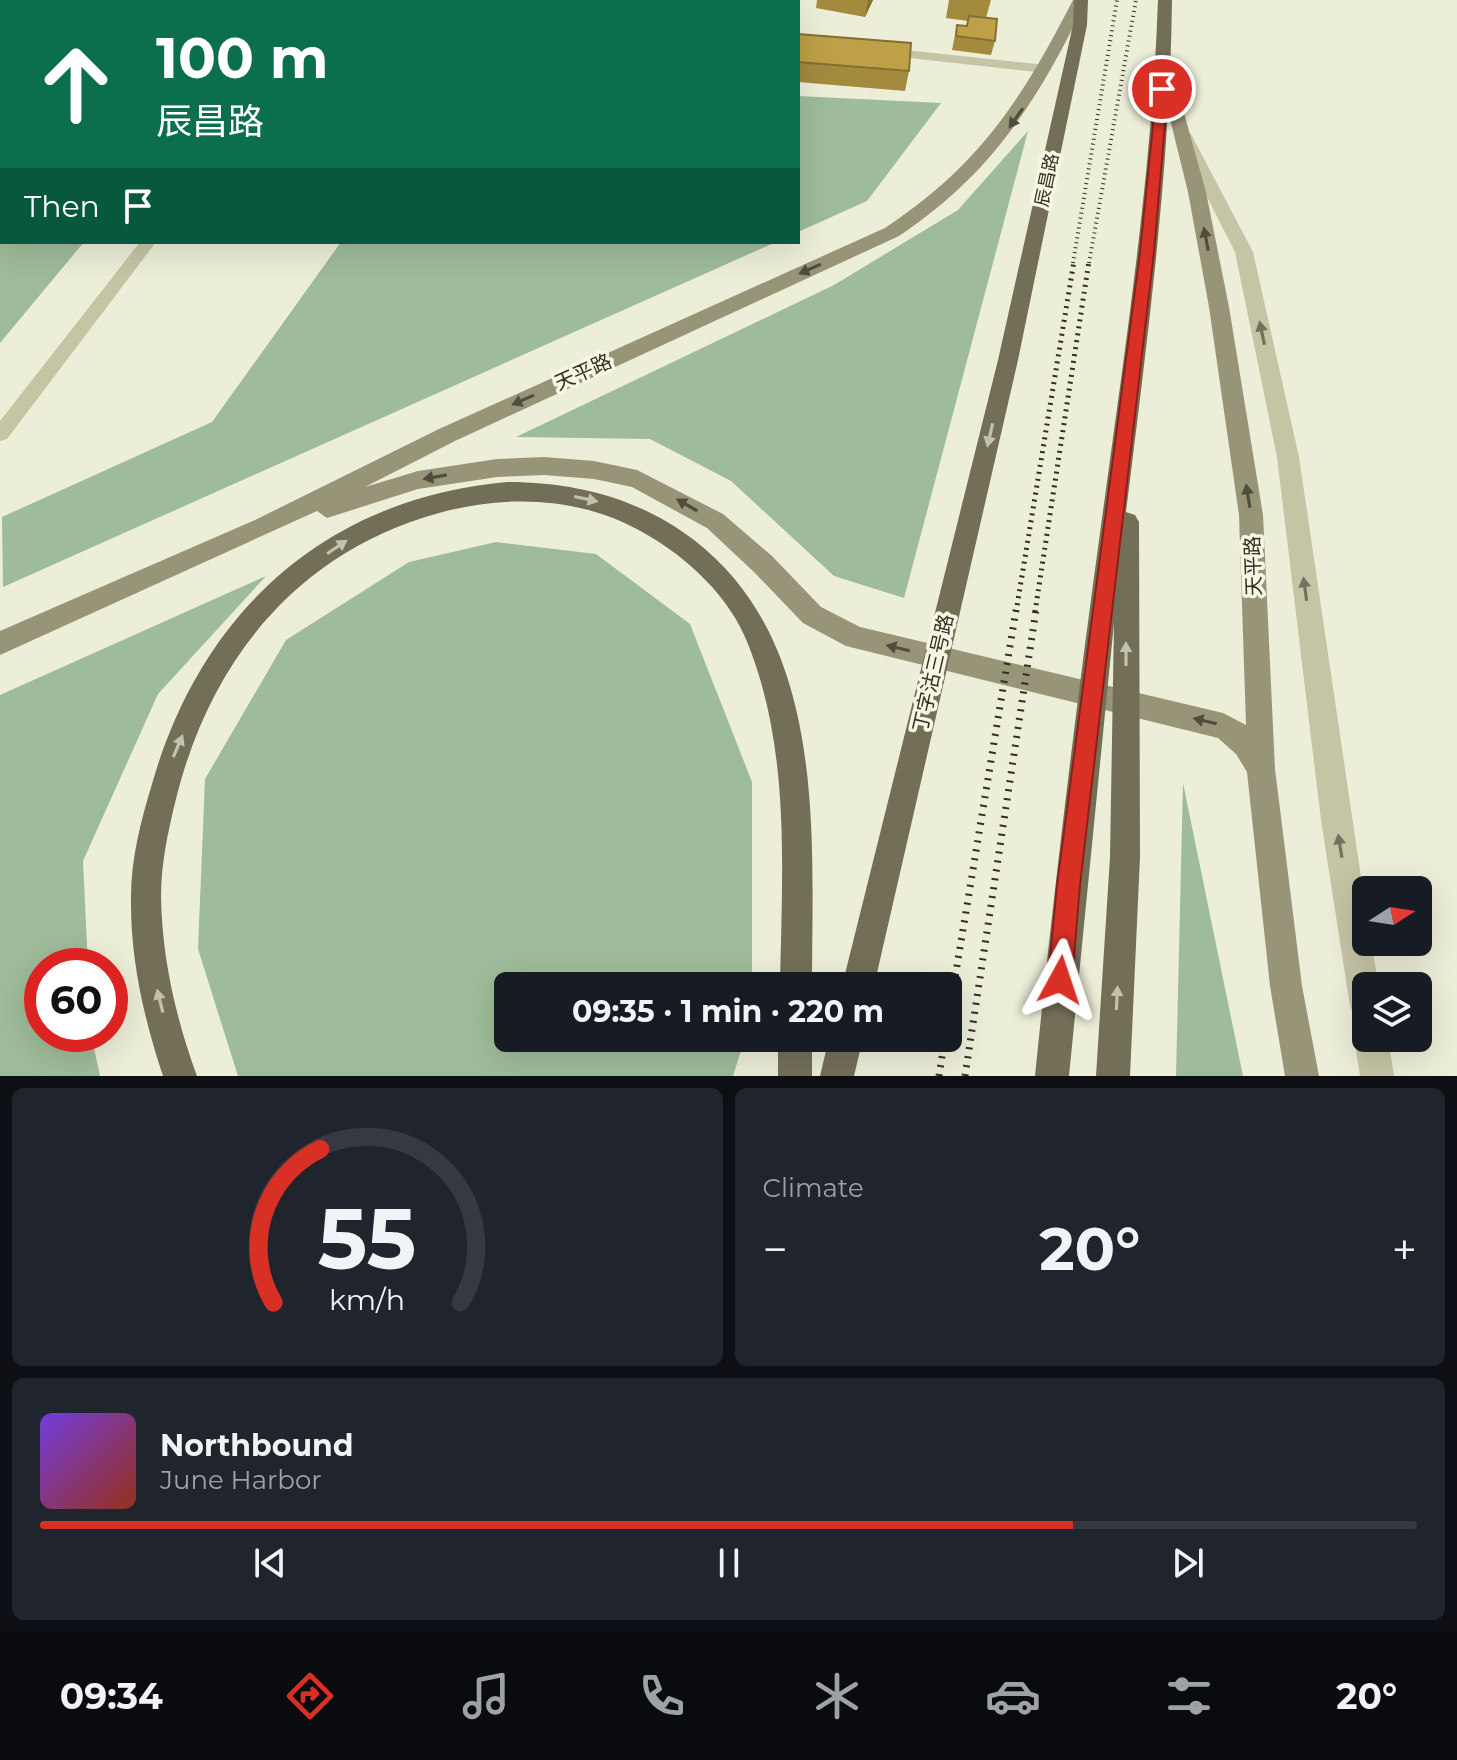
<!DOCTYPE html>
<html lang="en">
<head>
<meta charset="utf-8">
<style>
	:root { --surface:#171b24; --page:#20242c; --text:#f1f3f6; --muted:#9ea1a6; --line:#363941; --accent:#d93025 }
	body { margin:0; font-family:Montserrat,"Noto Sans SC",sans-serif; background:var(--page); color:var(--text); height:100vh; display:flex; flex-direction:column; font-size:30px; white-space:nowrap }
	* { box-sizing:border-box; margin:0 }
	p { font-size:26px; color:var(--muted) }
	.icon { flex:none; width:44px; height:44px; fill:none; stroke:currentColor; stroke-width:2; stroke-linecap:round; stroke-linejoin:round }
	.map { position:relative; height:1076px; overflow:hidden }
	.panel { display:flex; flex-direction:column; gap:12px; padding:12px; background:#0d0f14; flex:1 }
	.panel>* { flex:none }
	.top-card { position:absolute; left:0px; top:0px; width:800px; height:244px; box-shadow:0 8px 32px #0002; background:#0b6e4f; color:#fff; overflow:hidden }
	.needle { width:52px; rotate:78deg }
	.fabs { position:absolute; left:1352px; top:876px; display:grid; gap:16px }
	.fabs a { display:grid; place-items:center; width:80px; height:80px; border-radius:12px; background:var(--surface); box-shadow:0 8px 32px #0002; font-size:40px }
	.speed { position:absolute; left:24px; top:948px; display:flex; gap:16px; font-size:40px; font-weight:700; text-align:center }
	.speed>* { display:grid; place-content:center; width:104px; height:104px; border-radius:50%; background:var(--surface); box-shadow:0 8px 32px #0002; line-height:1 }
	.speed .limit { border:12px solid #d22; background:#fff; color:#111 }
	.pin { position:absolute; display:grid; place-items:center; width:68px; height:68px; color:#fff; margin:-34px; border:4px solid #fff; border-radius:50%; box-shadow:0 2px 8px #0007 }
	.me { position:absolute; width:88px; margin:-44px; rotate:5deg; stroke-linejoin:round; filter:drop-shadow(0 0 6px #0008) }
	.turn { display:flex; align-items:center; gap:28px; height:168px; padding:0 24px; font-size:36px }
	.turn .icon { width:104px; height:104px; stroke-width:2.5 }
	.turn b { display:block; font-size:56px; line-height:68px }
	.then { display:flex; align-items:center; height:76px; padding:0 24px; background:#0003; gap:16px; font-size:30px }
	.big { font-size:60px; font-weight:700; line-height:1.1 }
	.panel .tile { flex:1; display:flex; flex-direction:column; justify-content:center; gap:12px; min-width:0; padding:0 28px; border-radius:12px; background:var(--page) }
	.panel .dial { align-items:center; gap:0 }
	.dial svg { height:208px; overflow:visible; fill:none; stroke:var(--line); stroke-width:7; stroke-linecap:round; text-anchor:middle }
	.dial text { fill:var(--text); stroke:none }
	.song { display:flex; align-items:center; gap:24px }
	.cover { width:96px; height:96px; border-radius:12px; background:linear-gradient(135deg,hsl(260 70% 55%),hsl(10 70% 35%)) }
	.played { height:8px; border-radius:4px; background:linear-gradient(90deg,var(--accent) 75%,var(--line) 75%) }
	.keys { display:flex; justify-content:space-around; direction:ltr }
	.heat { display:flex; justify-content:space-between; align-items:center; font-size:44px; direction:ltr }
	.panel .tiles { flex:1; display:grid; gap:12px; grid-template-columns:1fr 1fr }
	.tile:last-child { grid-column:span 2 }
	.trip { position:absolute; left:494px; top:972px; width:468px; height:80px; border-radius:12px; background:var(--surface); box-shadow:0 8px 32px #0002; font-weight:700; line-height:80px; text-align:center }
	.dock { display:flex; height:128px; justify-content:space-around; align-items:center; background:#090b0e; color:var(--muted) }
	.dock .icon { width:56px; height:56px }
	.dock .on { color:var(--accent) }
	.dock b { font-size:36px; color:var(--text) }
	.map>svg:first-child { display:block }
	.green { fill:#9ebc99 }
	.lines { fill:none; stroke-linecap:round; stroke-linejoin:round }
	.lane { fill:#c5c4a5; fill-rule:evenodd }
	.street { fill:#c5c4a5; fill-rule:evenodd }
	.secondary { fill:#989477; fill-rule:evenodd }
	.primary { fill:#736f57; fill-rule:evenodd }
	.rail-far2 { stroke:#322f25; stroke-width:4; stroke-dasharray:1 4; stroke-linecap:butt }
	.rail-far1 { stroke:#322f25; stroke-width:5; stroke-dasharray:2 5; stroke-linecap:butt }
	.rail { stroke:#322f25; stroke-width:7; stroke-dasharray:2 7; stroke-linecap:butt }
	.wall { fill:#a38a3d }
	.shaded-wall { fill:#847032 }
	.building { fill:#bda047; stroke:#847032; stroke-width:2 }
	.oneway { fill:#514d3e }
	.oneway2 { fill:#74725f }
	.oneway3 { fill:#c2c1ab }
	.route { fill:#d93025; stroke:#8d1f18; stroke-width:2 }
	.labels { text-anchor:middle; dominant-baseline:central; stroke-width:7; stroke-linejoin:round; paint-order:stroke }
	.far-street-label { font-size:18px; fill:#322f25; stroke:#f6f7e3 }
	.street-label { font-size:20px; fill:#322f25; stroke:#f6f7e3 }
</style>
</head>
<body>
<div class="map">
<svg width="1457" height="1076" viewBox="0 0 1457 1076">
	<rect width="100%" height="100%" fill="#edeed8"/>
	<path class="green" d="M798,96L941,103L867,201L798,232Z
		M1028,131L904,598L834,576L731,481L650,439L516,437L834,285L958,210Z
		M0,143L2,242H84L0,343Z
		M341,242H776L3,587L2,517L212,422Z
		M496,542L596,554L690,624L752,782V986H508V1038H745L733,1076H238L198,949L205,779L286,640L409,562Z
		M266,576L158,694L83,861L88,966H42V1034H91L100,1076H0V695Z
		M1183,783L1243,1076H1176Z"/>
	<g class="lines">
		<path class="lane" d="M886,48L1046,65L1052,69L1046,73L882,55L880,52Z
			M140,242H156L7,439L0,441V421Z"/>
		<path class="street" d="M1183,129L1191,134L1253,252L1299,457L1366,911V942H1371L1379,986H1366V1022L1355,1017L1350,1006L1321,820L1277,457L1235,252L1175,134Z
			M1366,1024V1038H1388L1394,1076H1360L1354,1038L1359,1026Z"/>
		<path class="secondary" d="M1073,0H1087C1037,101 994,172 899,236L455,441L365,487L418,471L497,459L544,457L594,461L637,470L723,514L772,556L821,607L860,627L1223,713L1246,725L1239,515L1209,307L1188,192L1156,62L1159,59H1169L1206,192L1229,307L1263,515L1275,769L1302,986L1319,1076H1285L1270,986L1247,772L1236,754L1218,738L846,646L803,623L754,572L707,528L632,487L594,479L544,475L497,477L418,489L327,518L317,511L0,655V631L255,520L439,429L885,228C980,165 1022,99 1073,0Z"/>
		<path class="primary" d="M1074,0H1088L1087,25L1018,360L874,986H842L998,360L1073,25Z
			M1158,0H1172C1170,172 1147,342 1126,512L1135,515L1139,522L1140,857L1130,1076H1096L1110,857L1114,623L1069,1076H1035C1054,887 1077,699 1103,511C1126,341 1152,172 1158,0Z
			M507,482C575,482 639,498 694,540C828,643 812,836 812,986H780C782,872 791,752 748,644C730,597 687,557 644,533C582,497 507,494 439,513C297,552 210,661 176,799C168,831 161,864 161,897C162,958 176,1019 197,1076H163C144,1019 130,958 131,897C131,859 141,820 152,784C201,612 326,498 507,482Z
			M778,1038H812V1076H778Z
			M829,1038H863L854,1076H820Z"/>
		<path class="rail-far2" d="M1073,263L1117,0
			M1089,263L1136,0"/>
		<path class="rail-far1" d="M1016,612L1074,261
			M1035,612L1089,261"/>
		<path class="rail" d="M948,1020L1016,610
			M939,1076L945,1038
			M965,1076L1036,610"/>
	</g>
	<path class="wall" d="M0,0L2,2V115H0Z
		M546,0H598L597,2H546Z
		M671,0H725L724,2H671Z
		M817,0H873L865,17L816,8Z
		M949,0H991L986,18L995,41L991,55L952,50L957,25L966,26L968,21L946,18Z
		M798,34L909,71L905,91L798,82Z"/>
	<path class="shaded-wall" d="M35,0H81L78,2H32Z
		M138,0H178L176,2H135Z
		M586,0H598L597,2H586Z
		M710,0H725L724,2H710Z
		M868,0H873L865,17Z
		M2,27V68L0,69V29Z"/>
	<path class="building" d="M0,0H35L32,2H2V27L0,29Z
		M97,0H138L135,2H94Z
		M281,0H322L320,2H279Z
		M969,16L997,19L995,41L956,36L957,25L967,26Z
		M798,34L911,43L909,71L798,62Z
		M0,68H2V92H0Z"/>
	<defs><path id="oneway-solid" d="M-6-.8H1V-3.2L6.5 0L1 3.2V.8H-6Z" transform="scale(2)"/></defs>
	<g class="oneway">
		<use href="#oneway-solid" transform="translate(1016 118) rotate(125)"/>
		<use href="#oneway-solid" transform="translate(1206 239) rotate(-101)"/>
		<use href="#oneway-solid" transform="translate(810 269) rotate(156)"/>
		<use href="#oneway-solid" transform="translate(523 400) rotate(156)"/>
		<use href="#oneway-solid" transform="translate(435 477) rotate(170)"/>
		<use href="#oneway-solid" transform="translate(1248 496) rotate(-99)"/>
		<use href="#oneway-solid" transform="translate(687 505) rotate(-150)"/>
		<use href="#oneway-solid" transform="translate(898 648) rotate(-167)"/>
		<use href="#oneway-solid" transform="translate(1205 721) rotate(-167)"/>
	</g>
	<g class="oneway2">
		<use href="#oneway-solid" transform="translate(1262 333) rotate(-102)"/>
		<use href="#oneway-solid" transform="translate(1305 589) rotate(-98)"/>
		<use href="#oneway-solid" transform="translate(1340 846) rotate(-99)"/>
	</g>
	<g class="oneway3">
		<use href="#oneway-solid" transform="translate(990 435) rotate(103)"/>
		<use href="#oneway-solid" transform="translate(586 499) rotate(12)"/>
		<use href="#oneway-solid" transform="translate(337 547) rotate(-34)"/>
		<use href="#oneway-solid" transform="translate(1126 654) rotate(-90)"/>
		<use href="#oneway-solid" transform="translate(178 746) rotate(-67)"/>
		<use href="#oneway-solid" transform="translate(1117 998) rotate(-87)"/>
		<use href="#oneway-solid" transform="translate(160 1001) rotate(-104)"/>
	</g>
	<path class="route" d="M1157,86L1168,89L1154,252L1080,885L1072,980L1069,989L1060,993L1052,989L1048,980L1057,885L1140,252Z"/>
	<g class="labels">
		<g class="far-street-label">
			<text transform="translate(1047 180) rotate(-78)">辰昌路</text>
		</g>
		<g class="street-label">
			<text transform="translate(583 372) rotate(-24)">天平路</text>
			<text transform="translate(1253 566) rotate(-92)">天平路</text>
			<text transform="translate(933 673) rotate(-77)">丁字沽三号路</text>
		</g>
	</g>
</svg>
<div class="fabs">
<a><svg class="needle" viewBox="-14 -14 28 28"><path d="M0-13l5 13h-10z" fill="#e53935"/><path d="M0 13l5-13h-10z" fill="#9ea1a6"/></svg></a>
<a><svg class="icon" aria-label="layers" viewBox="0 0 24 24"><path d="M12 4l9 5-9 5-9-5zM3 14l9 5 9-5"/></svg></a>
</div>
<div class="speed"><div class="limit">60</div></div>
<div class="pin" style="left:1162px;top:89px;background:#d93025"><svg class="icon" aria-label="arrive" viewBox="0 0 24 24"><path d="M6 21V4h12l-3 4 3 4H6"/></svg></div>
<svg class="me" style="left:1060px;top:980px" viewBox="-20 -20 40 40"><path d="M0-17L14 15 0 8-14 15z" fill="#d93025" stroke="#fff" stroke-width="4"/></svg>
<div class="trip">09:35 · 1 min · 220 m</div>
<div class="top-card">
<div class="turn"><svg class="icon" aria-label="ahead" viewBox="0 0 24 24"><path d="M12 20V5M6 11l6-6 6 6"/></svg><div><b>100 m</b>辰昌路</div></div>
<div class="then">Then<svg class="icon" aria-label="arrive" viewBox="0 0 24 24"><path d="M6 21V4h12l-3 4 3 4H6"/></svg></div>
</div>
</div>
<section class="panel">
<div class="tiles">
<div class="tile dial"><svg viewBox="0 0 100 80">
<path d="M14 69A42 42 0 1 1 86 69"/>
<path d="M14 69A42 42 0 0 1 32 10" stroke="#d93025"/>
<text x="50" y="56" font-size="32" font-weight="700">55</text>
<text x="50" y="72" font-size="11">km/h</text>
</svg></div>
<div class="tile"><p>Climate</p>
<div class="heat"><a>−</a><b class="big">20°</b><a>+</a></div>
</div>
<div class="tile">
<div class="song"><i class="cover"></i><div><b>Northbound</b><p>June Harbor</p></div></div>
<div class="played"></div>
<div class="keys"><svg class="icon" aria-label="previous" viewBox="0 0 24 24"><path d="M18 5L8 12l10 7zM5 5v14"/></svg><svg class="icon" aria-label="pause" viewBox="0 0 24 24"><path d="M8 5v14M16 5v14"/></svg><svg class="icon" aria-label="next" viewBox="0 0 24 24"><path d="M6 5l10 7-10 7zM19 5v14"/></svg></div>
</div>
</div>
</section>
<nav class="dock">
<b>09:34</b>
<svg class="icon on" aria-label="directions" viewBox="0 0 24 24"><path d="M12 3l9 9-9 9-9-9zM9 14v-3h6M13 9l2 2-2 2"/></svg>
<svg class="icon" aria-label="music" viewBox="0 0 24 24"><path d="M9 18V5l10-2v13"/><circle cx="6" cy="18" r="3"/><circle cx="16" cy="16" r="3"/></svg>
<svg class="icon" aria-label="phone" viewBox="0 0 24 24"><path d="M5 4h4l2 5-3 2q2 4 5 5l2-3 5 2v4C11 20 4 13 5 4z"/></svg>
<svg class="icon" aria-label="climate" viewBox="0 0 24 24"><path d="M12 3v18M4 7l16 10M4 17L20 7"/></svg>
<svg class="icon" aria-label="car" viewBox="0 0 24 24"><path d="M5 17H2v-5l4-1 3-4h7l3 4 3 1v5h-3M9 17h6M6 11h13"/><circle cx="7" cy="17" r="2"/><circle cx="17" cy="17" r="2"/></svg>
<svg class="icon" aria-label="filters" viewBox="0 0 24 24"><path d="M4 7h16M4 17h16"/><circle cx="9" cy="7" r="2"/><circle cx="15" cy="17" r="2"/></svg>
<b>20°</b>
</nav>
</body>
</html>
